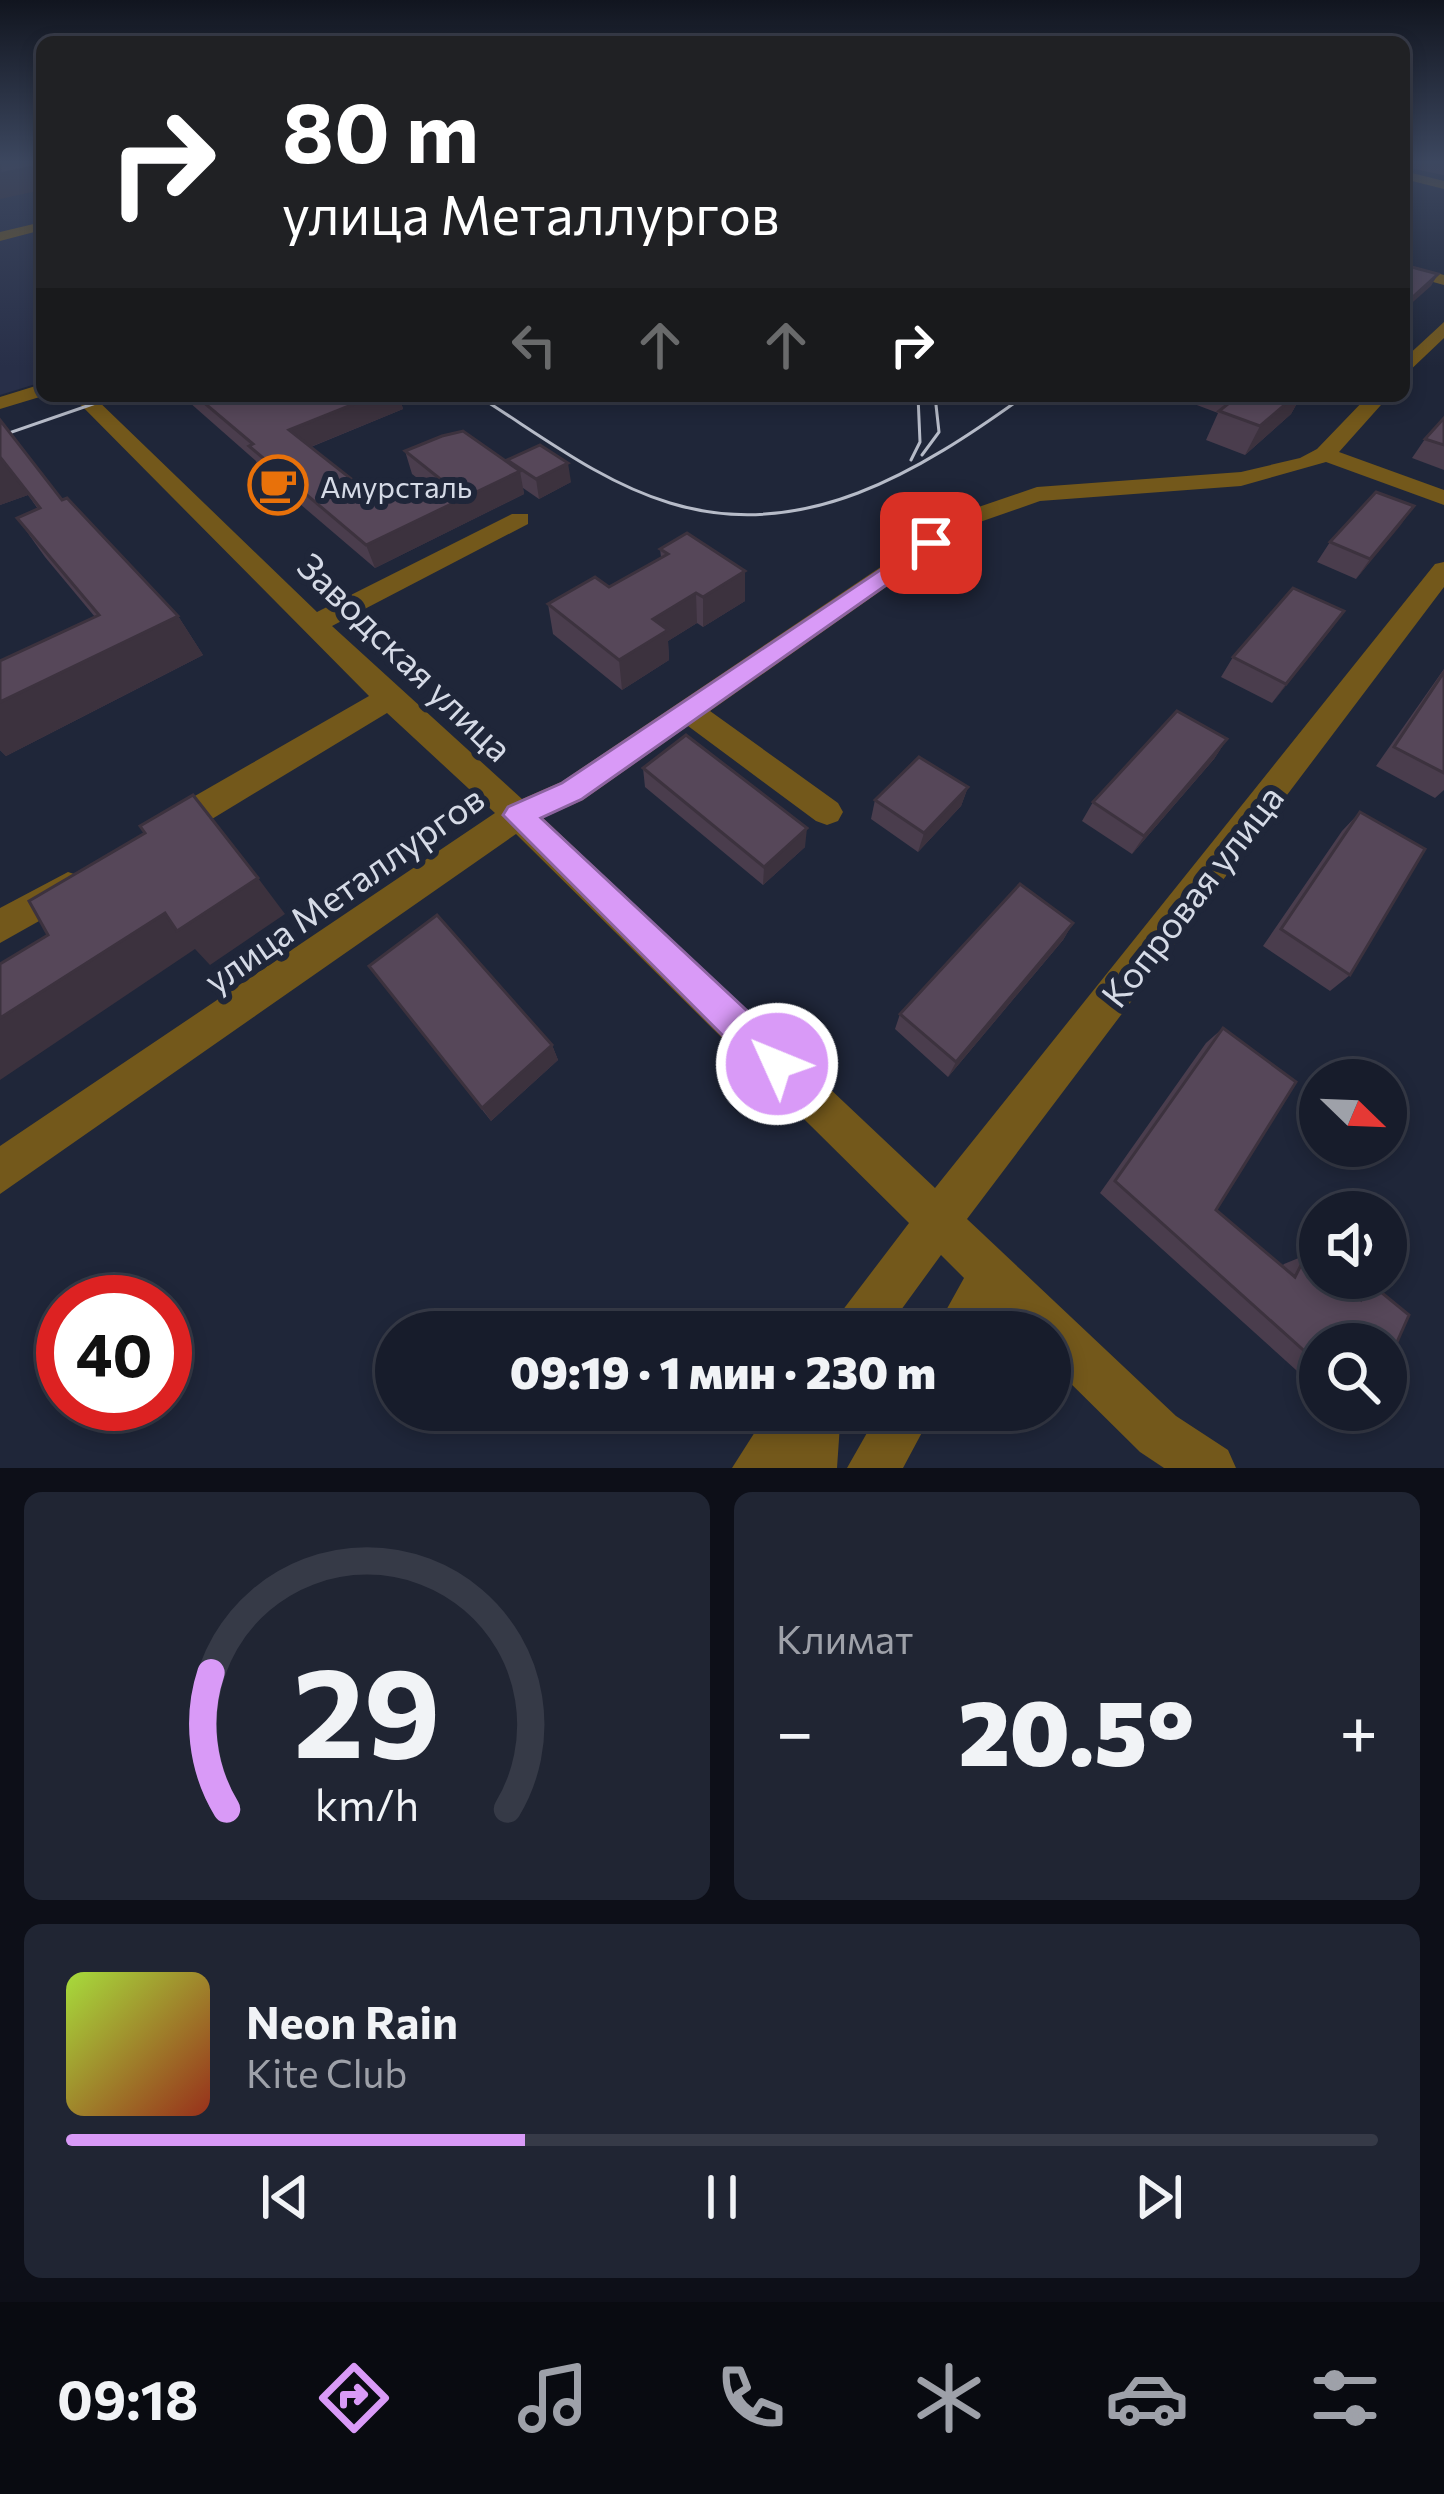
<!DOCTYPE html>
<html lang="ru">
<head>
<meta charset="utf-8">
<style>
	:root { --surface:#171c2b; --page:#202533; --text:#f1f3f6; --muted:#9ea1a9; --line:#363a47; --accent:#d99af7 }
	body { margin:0; font-family:Commissioner,sans-serif; background:var(--page); color:var(--text); height:100vh; display:flex; flex-direction:column; font-size:45px; white-space:nowrap }
	* { box-sizing:border-box; margin:0 }
	p { font-size:39px; color:var(--muted) }
	.icon { flex:none; width:66px; height:66px; fill:none; stroke:currentColor; stroke-width:2; stroke-linecap:round; stroke-linejoin:round }
	.map { position:relative; height:1468px; overflow:hidden }
	.side { display:flex; flex-direction:column; gap:24px; padding:24px; background:#0d0f18; flex:1 }
	.side>* { flex:none }
	.guide { position:absolute; left:36px; top:36px; width:1374px; height:366px; border-radius:18px; box-shadow:0 6px 18px #0003,0 0 0 3px var(--line); background:#202124; color:#fff; overflow:hidden }
	.needle { width:78px; rotate:113deg }
	.controls { position:absolute; left:1299px; top:1059px; display:grid; gap:24px }
	.controls a { display:grid; place-items:center; width:108px; height:108px; border-radius:50%; background:var(--surface); box-shadow:0 6px 18px #0003,0 0 0 3px var(--line); font-size:60px }
	.speed { position:absolute; left:36px; top:1275px; display:flex; gap:24px; font-size:60px; font-weight:700; text-align:center }
	.speed>* { display:grid; place-content:center; width:156px; height:156px; border-radius:50%; background:var(--surface); box-shadow:0 6px 18px #0003,0 0 0 3px var(--line); line-height:1 }
	.speed .limit { border:18px solid #d22; background:#fff; color:#111 }
	.pin { position:absolute; display:grid; place-items:center; width:102px; height:102px; color:#fff; margin:-51px; border-radius:24px; box-shadow:0 6px 18px #0006 }
	.me { position:absolute; width:132px; margin:-66px; rotate:314deg; stroke-linejoin:round; filter:drop-shadow(0 0 9px #0008) }
	.turn { display:flex; align-items:center; gap:42px; height:252px; padding:0 48px; font-size:54px }
	.turn .icon { width:156px; height:156px; stroke-width:2.5 }
	.turn b { display:block; font-size:84px; line-height:102px }
	.lanes { display:flex; align-items:center; height:114px; padding:0 48px; background:#0003; justify-content:center; gap:60px; direction:ltr }
	.lanes .off { opacity:.35 }
	.big { font-size:90px; font-weight:800; line-height:1.1 }
	.side .card { flex:1; display:flex; flex-direction:column; justify-content:center; gap:18px; min-width:0; padding:0 42px; border-radius:18px; background:var(--page) }
	.side .dial { align-items:center; gap:0 }
	.dial svg { height:312px; overflow:visible; fill:none; stroke:var(--line); stroke-width:7; stroke-linecap:round; text-anchor:middle }
	.dial text { fill:var(--text); stroke:none }
	.song { display:flex; align-items:center; gap:36px }
	.cover { width:144px; height:144px; border-radius:18px; background:linear-gradient(135deg,hsl(80 70% 55%),hsl(10 70% 35%)) }
	.played { height:12px; border-radius:6px; background:linear-gradient(90deg,var(--accent) 35%,var(--line) 35%) }
	.keys { display:flex; justify-content:space-around; direction:ltr }
	.heat { display:flex; justify-content:space-between; align-items:center; font-size:66px; direction:ltr }
	.side .tiles { flex:1; display:grid; gap:24px; grid-template-columns:1fr 1fr }
	.card:last-child { grid-column:span 2 }
	.trip { position:absolute; left:375px; top:1311px; width:696px; height:120px; border-radius:60px; background:var(--surface); box-shadow:0 6px 18px #0003,0 0 0 3px var(--line); font-weight:800; line-height:120px; text-align:center }
	.dock { display:flex; height:192px; justify-content:space-around; align-items:center; background:#090b11; color:var(--muted) }
	.dock .icon { width:84px; height:84px }
	.dock .active { color:var(--accent) }
	.dock b { font-size:54px; color:var(--text) }
	.map>svg:first-child { display:block }
	.built { fill:#282f48 }
	.lines { fill:none; stroke-linecap:round; stroke-linejoin:round }
	.minor { fill:#73581b; fill-rule:evenodd }
	.tram { stroke:#b6bbc8; stroke-width:3 }
	.wall { fill:#4a3d4d }
	.shaded-wall { fill:#3c323e }
	.building { fill:#564759; stroke:#3c323e; stroke-width:3 }
	.route { fill:#d99af7; stroke:#8d64a1; stroke-width:3 }
	.labels { text-anchor:middle; dominant-baseline:central; stroke-width:12; stroke-linejoin:round; paint-order:stroke }
	.far-poi-label { font-size:30px; fill:#d5dae6; stroke:#1f2639; text-anchor:start }
	.street-label { font-size:36px; fill:#d5dae6; stroke:#1f2639 }
</style>
</head>
<body>
<div class="map">
<svg width="1444" height="1468" viewBox="0 0 1444 1468">
	<rect width="100%" height="100%" fill="#1f2639"/>
	<path class="built" d="M0,161H42V382L0,395Z"/>
	<g class="lines">
		<path class="minor" d="M1404,171L1444,181V189L1404,179Z
			M42,222V230L0,241V232Z
			M1404,264L1444,275V285L1404,274Z
			M1444,322V338L1404,376V359Z
			M42,384L43,396L0,409V397Z
			M72,396H93L317,612L512,514H528V524L332,626L522,799L561,782L961,513L1037,487L1241,472L1300,458L1317,449L1368,396H1389L1339,452L1444,490V505L1326,462L1241,486L1040,501L977,523L710,711L838,803L843,812L838,821L827,825L816,821L688,726L583,800L543,818L935,1188L1435,564L1444,562V587L967,1219L1176,1416L1228,1450L1236,1468H1164L1140,1452L1050,1363V1332H1019L998,1311L985,1332H934L964,1278L941,1255L885,1332H832L839,1315L909,1223L516,834L0,1194V1146L495,813L387,713L184,836L172,840L160,836L156,826L160,816L369,696Z
			M68,872L80,876L85,887L80,898L0,943V908Z
			M769,1410H841L837,1468H732Z
			M880,1410H934L903,1468H847Z"/>
		<path class="tram" d="M478,396C539,434 600,482 670,503C803,544 920,471 1024,396
			M0,436L116,396
			M922,455L939,432L935,396
			M911,460L920,442L918,396"/>
	</g>
	<path class="wall" d="M1404,161H1444V175L1404,167Z
		M185,396H399L403,409L311,447L383,504L425,484L412,474L405,451L508,463L571,482L539,499L523,488L524,494L375,568L259,469L256,461L189,402Z
		M1173,396H1301L1291,414L1245,455L1206,440L1218,413Z
		M1444,418V470L1412,458L1425,439Z
		M0,420L62,500L178,616L203,655L6,756L0,750V661L95,617L45,557L17,518L38,509L28,495L0,505Z
		M1414,506L1356,579L1317,562L1330,542Z
		M660,549L745,601L703,627L697,623L668,641L669,660L622,690L553,634L548,604L609,587L661,557Z
		M1344,611L1272,703L1221,677L1233,657Z
		M1444,669V790L1435,798L1376,766Z
		M1227,739L1214,759L1132,854L1082,821L1093,802Z
		M643,768L805,847L763,885L645,787Z
		M968,787L961,806L918,852L871,819L875,800Z
		M1360,812L1350,975L1330,991L1263,946L1342,831Z
		M1073,923L1063,940L948,1077L895,1029L900,1014Z
		M369,966L552,1045L558,1060L491,1121Z
		M1223,1028L1296,1082L1216,1210L1282,1266L1284,1264L1306,1255L1320,1266V1278H1335L1349,1290L1370,1283L1409,1315L1389,1360L1386,1361V1344H1320V1389H1317L1100,1193L1206,1043Z"/>
	<path class="shaded-wall" d="M42,165V190L0,199V174Z
		M1438,274L1431,286L1404,310V305Z
		M374,396H399L403,409L298,452L289,430Z
		M1295,396H1301L1291,414L1245,455L1260,426Z
		M0,457L28,495L0,505Z
		M568,463L571,482L539,499L536,479Z
		M520,471L524,494L375,568L366,545Z
		M1414,506L1400,526L1356,579L1370,559Z
		M745,571V601L703,627V597Z
		M696,593L697,623L668,641L669,660L622,690L619,660L653,619Z
		M1344,611L1330,631L1272,703L1286,684Z
		M178,616L203,655L6,756L0,750V702Z
		M1227,739L1214,759L1132,854L1144,836Z
		M968,787L961,806L918,852L924,833Z
		M807,828L805,847L763,885L764,867Z
		M258,878L285,914L210,965L195,949L0,1080V1018L165,913Z
		M1073,923L1063,940L948,1077L956,1062Z
		M552,1045L558,1060L491,1121L482,1108Z"/>
	<path class="building" d="M0,161H42V165L0,174Z
		M1404,265L1438,274L1404,305Z
		M196,396H374L289,430L383,504L439,478L405,451L442,436L463,431L520,471L366,545L249,446L253,444Z
		M1238,396H1295L1260,426L1219,411Z
		M1444,418V445L1425,439Z
		M0,420L62,500L67,498L178,616L0,702V661L99,615L17,518L40,508L0,457Z
		M540,445L568,463L536,479L507,460Z
		M1376,492L1414,506L1370,559L1330,542Z
		M687,533L745,571L703,597L696,593L653,619L668,630L619,660L548,604L595,577L609,587L668,554L660,549Z
		M1293,588L1344,611L1286,684L1233,657Z
		M1444,672V773L1394,747Z
		M1177,711L1227,739L1144,836L1093,802Z
		M686,735L807,828L764,867L643,768Z
		M919,757L968,787L924,833L875,800Z
		M193,795L258,878L177,931L165,913L0,1018V964L48,935L29,901L145,833L140,826Z
		M1360,812L1425,849L1350,975L1281,929Z
		M1020,884L1073,923L956,1062L900,1014Z
		M437,915L552,1045L482,1108L369,966Z
		M1223,1028L1296,1082L1216,1210L1295,1277L1306,1255L1320,1266V1278H1335L1361,1300L1370,1283L1409,1315L1389,1360L1386,1358V1344H1370L1365,1340L1363,1344H1320V1365L1115,1181Z"/>
	<linearGradient id="sky" x2="0" y2="1"><stop stop-color="#11151f"/><stop offset="0.44" stop-color="#3c475f"/><stop offset="1" stop-color="#3c475f" stop-opacity="0"/></linearGradient>
	<rect width="1444" height="367" fill="url(#sky)"/>
	<path class="route" d="M931,536L939,538V548L582,799L541,818L790,1051L795,1064L790,1077L777,1082L764,1077L503,815L508,807L562,783Z"/>
	<defs>
		<g id="cafe-ring" transform="scale(3)"><circle r="9.5" fill="#1f2639" stroke="#e8710a" stroke-width="1.5"/><path d="M-5.5-4.5H6V0H3Q3 3.5 0 3.5H-2.5Q-5.5 3.5-5.5 0ZM3-3.2v2h1.7v-2ZM-6 4.5H4V6H-6Z" fill="#e8710a"/></g>
	</defs>
	<g fill-rule="evenodd">
		<use href="#cafe-ring" x="278" y="485"/>
	</g>
	<g class="labels">
		<g class="far-poi-label">
			<text x="320" y="485">Амурсталь</text>
		</g>
		<g class="street-label">
			<text transform="translate(406 656) rotate(44)">Заводская улица</text>
			<text transform="translate(343 888) rotate(-35)">улица Металлургов</text>
			<text transform="translate(1191 895) rotate(-52)">Копровая улица</text>
		</g>
	</g>
</svg>
<div class="controls">
<a><svg class="needle" viewBox="-14 -14 28 28"><path d="M0-13l5 13h-10z" fill="#e53935"/><path d="M0 13l5-13h-10z" fill="#9ea1a9"/></svg></a>
<a><svg class="icon" aria-label="sound" viewBox="0 0 24 24"><path d="M4 9h4l5-4v14l-5-4H4zM17 9q2 3 0 6"/></svg></a>
<a><svg class="icon" aria-label="search" viewBox="0 0 24 24"><circle cx="10" cy="10" r="6"/><path d="M15 15l6 6"/></svg></a>
</div>
<div class="speed"><div class="limit">40</div></div>
<div class="pin" style="left:931px;top:543px;background:#d93025"><svg class="icon" aria-label="arrive" viewBox="0 0 24 24"><path d="M6 21V4h12l-3 4 3 4H6"/></svg></div>
<svg class="me" style="left:777px;top:1064px" viewBox="-20 -20 40 40"><circle r="17" fill="#d99af7" stroke="#fff" stroke-width="3"/><path d="M0-11L8 9 0 5-8 9z" fill="#fff"/></svg>
<div class="trip">09:19 · 1 мин · 230 m</div>
<div class="guide">
<div class="turn"><svg class="icon" aria-label="right" viewBox="0 0 24 24"><path d="M7 20v-9h11M14 6l5 5-5 5"/></svg><div><b>80 m</b>улица Металлургов</div></div>
<div class="lanes"><svg class="icon off" aria-label="left" viewBox="0 0 24 24"><path d="M17 20v-9H6M10 6l-5 5 5 5"/></svg><svg class="icon off" aria-label="ahead" viewBox="0 0 24 24"><path d="M12 20V5M6 11l6-6 6 6"/></svg><svg class="icon off" aria-label="ahead" viewBox="0 0 24 24"><path d="M12 20V5M6 11l6-6 6 6"/></svg><svg class="icon" aria-label="right" viewBox="0 0 24 24"><path d="M7 20v-9h11M14 6l5 5-5 5"/></svg></div>
</div>
</div>
<section class="side">
<div class="tiles">
<div class="card dial"><svg viewBox="0 0 100 80">
<path d="M14 69A42 42 0 1 1 86 69"/>
<path d="M14 69A42 42 0 0 1 10 34" stroke="#d99af7"/>
<text x="50" y="56" font-size="32" font-weight="700">29</text>
<text x="50" y="72" font-size="11">km/h</text>
</svg></div>
<div class="card"><p>Климат</p>
<div class="heat"><a>−</a><b class="big">20.5°</b><a>+</a></div>
</div>
<div class="card">
<div class="song"><i class="cover"></i><div><b>Neon Rain</b><p>Kite Club</p></div></div>
<div class="played"></div>
<div class="keys"><svg class="icon" aria-label="previous" viewBox="0 0 24 24"><path d="M18 5L8 12l10 7zM5 5v14"/></svg><svg class="icon" aria-label="pause" viewBox="0 0 24 24"><path d="M8 5v14M16 5v14"/></svg><svg class="icon" aria-label="next" viewBox="0 0 24 24"><path d="M6 5l10 7-10 7zM19 5v14"/></svg></div>
</div>
</div>
</section>
<nav class="dock">
<b>09:18</b>
<svg class="icon active" aria-label="directions" viewBox="0 0 24 24"><path d="M12 3l9 9-9 9-9-9zM9 14v-3h6M13 9l2 2-2 2"/></svg>
<svg class="icon" aria-label="music" viewBox="0 0 24 24"><path d="M9 18V5l10-2v13"/><circle cx="6" cy="18" r="3"/><circle cx="16" cy="16" r="3"/></svg>
<svg class="icon" aria-label="phone" viewBox="0 0 24 24"><path d="M5 4h4l2 5-3 2q2 4 5 5l2-3 5 2v4C11 20 4 13 5 4z"/></svg>
<svg class="icon" aria-label="climate" viewBox="0 0 24 24"><path d="M12 3v18M4 7l16 10M4 17L20 7"/></svg>
<svg class="icon" aria-label="car" viewBox="0 0 24 24"><path d="M5 17H2v-5l4-1 3-4h7l3 4 3 1v5h-3M9 17h6M6 11h13"/><circle cx="7" cy="17" r="2"/><circle cx="17" cy="17" r="2"/></svg>
<svg class="icon" aria-label="filters" viewBox="0 0 24 24"><path d="M4 7h16M4 17h16"/><circle cx="9" cy="7" r="2"/><circle cx="15" cy="17" r="2"/></svg>
</nav>
</body>
</html>
